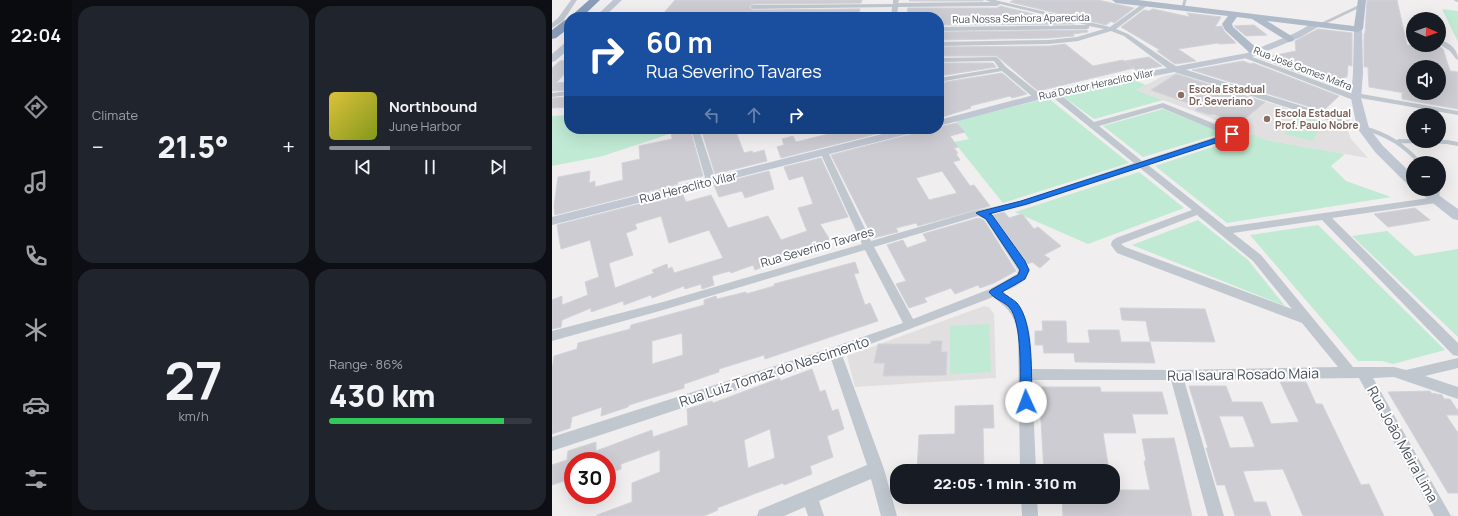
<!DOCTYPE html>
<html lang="en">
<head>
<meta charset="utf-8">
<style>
	:root { --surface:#171b24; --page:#20242c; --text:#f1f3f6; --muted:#9ea1a6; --line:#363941; --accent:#8c9099 }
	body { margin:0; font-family:Manrope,sans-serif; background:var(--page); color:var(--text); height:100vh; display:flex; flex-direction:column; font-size:15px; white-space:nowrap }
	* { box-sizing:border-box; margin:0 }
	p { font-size:13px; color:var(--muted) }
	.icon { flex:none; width:22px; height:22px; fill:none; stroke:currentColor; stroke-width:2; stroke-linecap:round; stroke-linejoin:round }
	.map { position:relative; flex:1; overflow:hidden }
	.details { display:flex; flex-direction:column; gap:6px; padding:6px; background:#0d0f14; width:480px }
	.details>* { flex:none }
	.banner { position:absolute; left:12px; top:12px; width:380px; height:122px; border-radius:16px; box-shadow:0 4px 16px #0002; background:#1a4fa0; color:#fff; overflow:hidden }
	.needle { width:26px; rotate:92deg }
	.fabs { position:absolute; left:854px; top:12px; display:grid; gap:8px }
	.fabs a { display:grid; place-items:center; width:40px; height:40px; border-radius:50%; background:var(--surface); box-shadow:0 4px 16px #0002; font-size:20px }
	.speed { position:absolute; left:12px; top:452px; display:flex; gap:8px; font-size:20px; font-weight:700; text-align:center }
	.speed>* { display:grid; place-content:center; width:52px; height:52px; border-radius:50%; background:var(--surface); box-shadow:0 4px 16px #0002; line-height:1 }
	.speed .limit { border:6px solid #d22; background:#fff; color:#111 }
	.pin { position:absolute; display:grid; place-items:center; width:34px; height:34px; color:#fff; margin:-17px; border-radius:8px; box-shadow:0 2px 6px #0006 }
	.me { position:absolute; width:44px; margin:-22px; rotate:358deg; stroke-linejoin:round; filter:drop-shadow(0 0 3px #0008) }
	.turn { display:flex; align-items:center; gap:14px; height:84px; padding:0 16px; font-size:18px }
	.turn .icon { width:52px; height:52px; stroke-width:2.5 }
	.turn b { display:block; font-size:28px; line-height:34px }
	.lanes { display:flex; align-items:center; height:38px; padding:0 16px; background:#0003; justify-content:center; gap:20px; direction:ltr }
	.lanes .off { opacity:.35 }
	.big { font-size:30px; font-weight:800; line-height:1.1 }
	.details .card { flex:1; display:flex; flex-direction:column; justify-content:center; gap:6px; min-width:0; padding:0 14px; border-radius:16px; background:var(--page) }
	.details .dial { align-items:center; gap:0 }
	.dial b { font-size:52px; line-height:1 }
	.song { display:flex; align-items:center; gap:12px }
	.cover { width:48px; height:48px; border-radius:6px; background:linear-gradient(135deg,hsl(50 70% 55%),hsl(70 70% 35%)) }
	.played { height:4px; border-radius:2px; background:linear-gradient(90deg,var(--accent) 30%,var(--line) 30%) }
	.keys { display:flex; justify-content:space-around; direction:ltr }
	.heat { display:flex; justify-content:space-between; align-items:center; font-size:22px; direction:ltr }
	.charge { height:6px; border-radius:3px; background:linear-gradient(90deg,#34c759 86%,var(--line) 0) }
	.details .tiles { flex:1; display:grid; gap:6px; grid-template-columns:repeat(2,1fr) }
	.trip { position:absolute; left:338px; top:464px; width:230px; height:40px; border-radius:16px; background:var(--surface); box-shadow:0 4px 16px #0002; font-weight:800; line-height:40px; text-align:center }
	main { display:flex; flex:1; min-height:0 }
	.dock { display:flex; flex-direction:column; width:72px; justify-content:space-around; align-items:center; background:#090b0e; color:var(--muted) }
	.dock .icon { width:28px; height:28px }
	.dock .selected { color:var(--accent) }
	.dock b { font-size:18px; color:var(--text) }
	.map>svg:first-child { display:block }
	.education { fill:#e1dfdf }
	.green { fill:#c0ead4 }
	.building { fill:#ccccd2; stroke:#d2d3d9; fill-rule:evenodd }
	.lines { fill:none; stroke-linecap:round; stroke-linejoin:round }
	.lane-far2 { stroke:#c0c7cf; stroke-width:3 }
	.lane-far1 { stroke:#c0c7cf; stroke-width:4 }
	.lane { stroke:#c0c7cf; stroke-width:5.5 }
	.street { fill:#c0c7cf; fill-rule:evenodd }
	.secondary { fill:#c0c7d3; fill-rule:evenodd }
	.primary { fill:#b0bbca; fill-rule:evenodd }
	.highway { fill:#8a9cb8; fill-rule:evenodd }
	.route { fill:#1a73e8; stroke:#114b97 }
	.education-dot { fill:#8d6e63; stroke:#fff; stroke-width:1.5 }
	.labels { text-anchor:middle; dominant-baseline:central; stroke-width:4; stroke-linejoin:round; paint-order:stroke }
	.far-street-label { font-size:10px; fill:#484f59; stroke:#fff }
	.far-education-label { font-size:10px; font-weight:bold; fill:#785e54; stroke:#fff; text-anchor:start }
	.street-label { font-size:12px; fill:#484f59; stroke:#fff }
	.near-street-label { font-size:14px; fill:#484f59; stroke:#fff }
</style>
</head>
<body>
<main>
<nav class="dock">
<b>22:04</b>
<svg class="icon selected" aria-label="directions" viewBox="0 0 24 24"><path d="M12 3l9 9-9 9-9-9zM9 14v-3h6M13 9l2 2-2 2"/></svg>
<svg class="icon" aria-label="music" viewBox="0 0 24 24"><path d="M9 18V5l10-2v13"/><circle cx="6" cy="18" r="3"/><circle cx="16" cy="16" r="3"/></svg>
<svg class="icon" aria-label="phone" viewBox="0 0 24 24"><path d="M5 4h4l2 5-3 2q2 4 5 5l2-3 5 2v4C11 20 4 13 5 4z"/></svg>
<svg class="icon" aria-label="climate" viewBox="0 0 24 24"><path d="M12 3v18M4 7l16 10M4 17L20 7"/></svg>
<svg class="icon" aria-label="car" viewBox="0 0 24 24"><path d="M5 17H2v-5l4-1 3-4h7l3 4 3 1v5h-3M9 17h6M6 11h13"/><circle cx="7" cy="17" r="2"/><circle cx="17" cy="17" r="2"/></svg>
<svg class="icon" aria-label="filters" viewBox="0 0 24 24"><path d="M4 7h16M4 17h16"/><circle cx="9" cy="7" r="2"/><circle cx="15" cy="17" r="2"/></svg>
</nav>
<section class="details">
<div class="tiles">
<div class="card"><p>Climate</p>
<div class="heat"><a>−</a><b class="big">21.5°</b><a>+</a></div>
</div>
<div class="card">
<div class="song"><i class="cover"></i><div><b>Northbound</b><p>June Harbor</p></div></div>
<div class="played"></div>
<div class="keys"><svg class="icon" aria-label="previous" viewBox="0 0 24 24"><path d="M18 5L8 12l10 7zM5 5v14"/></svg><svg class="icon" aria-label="pause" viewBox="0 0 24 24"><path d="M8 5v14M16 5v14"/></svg><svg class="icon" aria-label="next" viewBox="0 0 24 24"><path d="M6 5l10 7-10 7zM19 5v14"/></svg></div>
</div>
<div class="card dial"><b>27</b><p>km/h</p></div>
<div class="card"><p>Range · 86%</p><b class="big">430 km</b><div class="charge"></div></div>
</div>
</section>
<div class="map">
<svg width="906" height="516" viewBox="0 0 906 516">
	<rect width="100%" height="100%" fill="#f0eeee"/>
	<path class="education" d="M625,73L795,128L799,139L816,158L714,140L641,111L584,90L609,77Z
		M432,306L437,307L442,314L444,378L303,387L295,356Z"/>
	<path class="green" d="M890,9L906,11V42Z
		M582,80L594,85L584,90L611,100L542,119L509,95Z
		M496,98L577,163L451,203L402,142L417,139L404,121Z
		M611,109L671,133L591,157L551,126Z
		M17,115V129H114L117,134L51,156L0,166V116Z
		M743,115L771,122L761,141L732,134Z
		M700,134L714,140L793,154L779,166L794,181L839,197L675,223L603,166Z
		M587,172L632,208L536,244L463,212Z
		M646,220L696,260L733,306L580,245Z
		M766,225L893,350L841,364L830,361H806L698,235Z
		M835,231L863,256L906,249V337L800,236Z
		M437,324L439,372L398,374V326Z"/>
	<path class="building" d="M123,0H310L309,3L201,4L197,7L201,10L308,9L307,13L294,15L198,17L200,15L199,12L110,15Z
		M358,0H431V1H357Z
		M462,0H546L582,8L562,23L559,21L554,25L458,2Z
		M815,0H845L855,45H886L891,49L898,71L906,72V109L850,99V93H853L817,87L816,67H812V34L813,33ZM861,67H887V93H861Z
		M448,6L523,24L388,25V16L354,17L356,8H445Z
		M601,9L638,17L635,13L669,17L663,27L670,26L672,31L684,43L668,44L666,43L626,49L644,61L623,64L605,51L608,50L569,27L592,10L597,11Z
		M702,25L715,35L694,36L682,26Z
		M766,29L800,33V66L796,65L795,77H793L792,89L708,58L744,51L743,41Z
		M535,30L536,32L521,34L522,36L497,38L387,40L388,32Z
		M513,44L541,66L571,60L582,68L486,91L445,56H387V47L497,46Z
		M597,57L610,66L585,71L573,61Z
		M17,60V69L4,83L17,82V90L0,91V68L8,61Z
		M691,61L699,64L701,63L787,96L771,111L640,70Z
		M387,63H441L444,67L387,76Z
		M450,73L475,94L460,98L458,96L418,106L419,108L387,118V83Z
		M624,74L713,102L688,123L661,114L659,115L643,110L647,107L599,90Z
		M17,97V107L0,108V98Z
		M405,123L413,132L398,136L406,147L402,148L406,153L404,154L408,160L401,162L418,186L422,185L438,206L366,226L364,223L344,228L346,232L321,238L279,155L368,132L372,129H387V127ZM390,171L405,193L377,200L364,178Z
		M125,129H138L151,176L125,182L126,184L3,215L2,206L6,177L38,171L37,183L43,181V187L71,180L70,163L88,159L87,146L120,139L119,130Z
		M149,129H183L192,153L200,151L201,153L212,150L215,161L163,174Z
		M297,129H344L229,158L225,147L232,145L230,139L241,136L244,142Z
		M269,158L296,217L268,224L278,240L260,246L262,250L249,255L246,250L216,261L218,264L203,270L201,265L179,273L178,271L160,276L162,285L150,289L149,284L133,289L132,286L100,298L99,295L72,305L71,301L39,312V308L10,320L9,327L0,329V300L10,296V305L36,295L33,282L47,277L38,240L9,249L5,225L130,193L134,202L159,195L176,228L216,216L229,240L255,231L246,208L261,204L251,176L237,180L232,167ZM109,216L117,243L157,230L171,258L122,273L120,267L116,269L115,264L100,270L102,273L63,288L57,263L81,255L74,233L85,229L83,224Z
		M217,171L222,189L193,198L190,191L167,197L162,185Z
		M863,208L878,220L836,227L822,214Z
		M452,212L457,218L470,214L482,229L486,227L509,246L492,255L498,259L488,268L480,262L476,264L441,215Z
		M426,218L432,220L464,271L442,283L428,288L426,285L403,294L399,288L372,298L375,302L357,308L344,284L354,281L335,245L351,240L355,248L375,241L371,234Z
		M303,262L307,273L302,274L313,305L318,303L326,321L213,359L212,355L167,369V372L132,384V388L77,405L76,407L49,416L50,407L20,417L18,428L0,434V371L2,356L25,349L26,343L78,329L79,325L152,305V300L164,296L165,299L194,292V294L222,286V284ZM130,333L131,355L100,364V341Z
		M568,308L653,309L663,342L598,341L594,321L570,320Z
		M490,321H514L515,343H538L536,330H567L569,342H598L603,363L523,362L522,353H492L491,345H483V331H491Z
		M379,341H390L389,352H395L394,375L331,376L333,363H322L326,344H379Z
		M260,369L268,392L273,390L280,411L286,409L292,429L275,436L281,457L258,466L260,474L232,485L231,483L165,508L166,510L152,516H45V515L80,502V483L108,472V450L69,464V469L55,474V461H21V478L0,485V465L15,460L16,451L44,442V451L100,430L101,437L136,425L135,409L160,401L161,403L228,378V381ZM218,429L223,458L196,468L192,440Z
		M728,382H754L764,404H770L809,485L817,484L832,516H751L731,469L691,471L702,502H714L719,516H683L673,485H665L654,448H656L637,386H674L680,402H710L719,424L747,422ZM667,416H691L703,447L678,448Z
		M487,387H548L549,392H610L616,414H580L584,433H551L556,464L526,465L527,471H492Z
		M878,391L879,393L890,395L892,399H898L906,411V415H894L906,433V493H896L836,392Z
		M441,405L442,428H431L432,471H365L367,435L403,434V406Z
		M622,438L640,516H511L510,497H561V490H598L592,461H594L590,439Z"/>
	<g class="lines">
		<path class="lane-far2" d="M631,8L633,0
			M768,25L810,5"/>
		<path class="lane-far1" d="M812,128C836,135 852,145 868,163
			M847,141L895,142L906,144
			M885,192V189"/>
		<path class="lane" d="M884,200L885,191"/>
		<path class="street" d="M19,0H25L11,21L0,28V23L6,18Z
			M341,0H347L346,3L439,2L433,0H443L558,27L592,3H596V5L564,29L576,34L625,67L814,126L815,128L811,130H808L619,71L572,36L559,31L526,41L497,44L387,46V42L497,40L525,37L552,29L537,26V28L535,29L387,31V27L535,25L448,4L445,6L346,7L345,17H339L340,7L201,9L198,7L201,5L341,4Z
			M902,0H906V2L903,1Z
			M199,13V15L197,16L118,17L121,15Z
			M887,39C898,43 906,49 906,60L904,59L898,51L887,44Z
			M692,54L801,94L804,93L906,111V115L808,98L807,100H801L690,57L689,56Z
			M444,57L446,58L454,67L488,94V98H482L450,71L387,82V78L447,68L442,61L387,62V58Z
			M17,91V95L0,97V93Z
			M498,91H504L542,122L611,103L683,132L684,134L683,136L596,165L674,227L884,197L887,198L889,200L887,202L884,203L780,218L906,343V356L901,355L770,220L681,233L709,255L801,367H842L854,370L906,358V368L873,376L906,387V399L842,377L821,378L899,516H882L807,378L632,380L672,516H656L619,380H480L484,471H468L466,334C462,314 457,309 441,297L290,355L332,469L345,516H329L319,479L267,501L272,516H256L253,507L232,516H205L207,510L315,465L279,359L0,451V437L279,348L351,323L313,250L111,310L0,341V331L111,302L310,244L268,152L269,150H275L276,152L319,241L422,211L469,201L582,163L498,95ZM610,108L672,134L590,161L547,126ZM588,168L640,210L564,238L560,241L559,245L565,253L750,323L786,367L624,370L480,369C478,336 481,313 451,292C463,287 473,283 478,270L439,214L475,205ZM645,215L701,261L740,309L573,247L569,244ZM426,216L433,219L466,270L465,274L438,289L361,319L322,247Z
			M139,129H147L164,181L162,183L159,184L154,181Z
			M469,497H485L486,516H470Z"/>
		<path class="secondary" d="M61,0H70L52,17H43Z
			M763,22L767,25L766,27L749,37L700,57L509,94L387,126V120L508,88L695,53L743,33Z
			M806,26L810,29L811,73L809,98L817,128L831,146L861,175V186L856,185L823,152L805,128L799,98L801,73L802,29Z
			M17,41V49L3,61L0,62V54L14,42Z
			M350,129H370L368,131L0,225V217Z
			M863,189H878L906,209V220L901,219Z"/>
		<path class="primary" d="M560,0H586L802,26L806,0H814L811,29L806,32L715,21L741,37L742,39L741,41L737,42L700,19L685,17L680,24L681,27L708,51L709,53L708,55H700L673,30L670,24L676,16L564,3Z"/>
		<path class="highway" d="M37,0H48L30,17H18Z
			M17,19V28L4,38L0,39V30L13,20Z"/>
	</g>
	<path class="route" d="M678,132L684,134L682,137L475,204L437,214L440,215L473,261L477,270L473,279L450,292C454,296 461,299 465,303C482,323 479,376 480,402L478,405L474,407L470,405L468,402C468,380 471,322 457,307C451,301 442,299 437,292L439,290L462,277L466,275L468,270L434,219L424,213L426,212L469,201L677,134Z"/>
	<g class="education-dot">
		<circle cx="629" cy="95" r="4"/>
		<circle cx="715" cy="119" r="4"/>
	</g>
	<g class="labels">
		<g class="far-street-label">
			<text transform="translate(469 18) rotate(-1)">Rua Nossa Senhora Aparecida</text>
			<text transform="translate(751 68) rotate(21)">Rua José Gomes Mafra</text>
			<text transform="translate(544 84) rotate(-12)">Rua Doutor Heraclito Vilar</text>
		</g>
		<g class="far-education-label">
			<text x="637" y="89">Escola Estadual<tspan x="637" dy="12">Dr. Severiano</tspan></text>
			<text x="723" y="113">Escola Estadual<tspan x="723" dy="12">Prof. Paulo Nobre</tspan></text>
		</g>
		<g class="street-label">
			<text transform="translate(136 187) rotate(-14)">Rua Heraclito Vilar</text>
			<text transform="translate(265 247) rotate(-16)">Rua Severino Tavares</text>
		</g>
		<g class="near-street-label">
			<text transform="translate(222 371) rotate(-18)">Rua Luiz Tomaz do Nascimento</text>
			<text transform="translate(691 374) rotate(-1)">Rua Isaura Rosado Maia</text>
			<text transform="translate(851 444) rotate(61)">Rua João Meira Lima</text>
		</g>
	</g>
</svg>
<div class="fabs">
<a><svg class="needle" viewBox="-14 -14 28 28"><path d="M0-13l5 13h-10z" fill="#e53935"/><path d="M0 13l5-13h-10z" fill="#9ea1a6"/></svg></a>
<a><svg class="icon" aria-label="sound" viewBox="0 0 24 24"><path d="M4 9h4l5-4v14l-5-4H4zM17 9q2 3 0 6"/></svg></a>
<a>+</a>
<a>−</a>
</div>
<div class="speed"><div class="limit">30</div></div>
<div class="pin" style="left:680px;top:134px;background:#d93025"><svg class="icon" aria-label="arrive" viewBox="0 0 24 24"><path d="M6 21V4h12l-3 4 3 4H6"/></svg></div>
<svg class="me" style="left:474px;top:402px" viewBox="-20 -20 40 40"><circle r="19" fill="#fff"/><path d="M0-13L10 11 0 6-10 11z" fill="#1a73e8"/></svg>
<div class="trip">22:05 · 1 min · 310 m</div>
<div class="banner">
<div class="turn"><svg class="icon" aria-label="right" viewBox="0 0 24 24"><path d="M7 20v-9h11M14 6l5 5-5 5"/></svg><div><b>60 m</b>Rua Severino Tavares</div></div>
<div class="lanes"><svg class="icon off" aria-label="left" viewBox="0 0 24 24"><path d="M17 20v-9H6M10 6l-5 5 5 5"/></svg><svg class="icon off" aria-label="ahead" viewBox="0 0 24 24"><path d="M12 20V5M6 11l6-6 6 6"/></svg><svg class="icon" aria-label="right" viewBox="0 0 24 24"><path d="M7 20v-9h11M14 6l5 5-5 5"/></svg></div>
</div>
</div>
</main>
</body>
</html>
